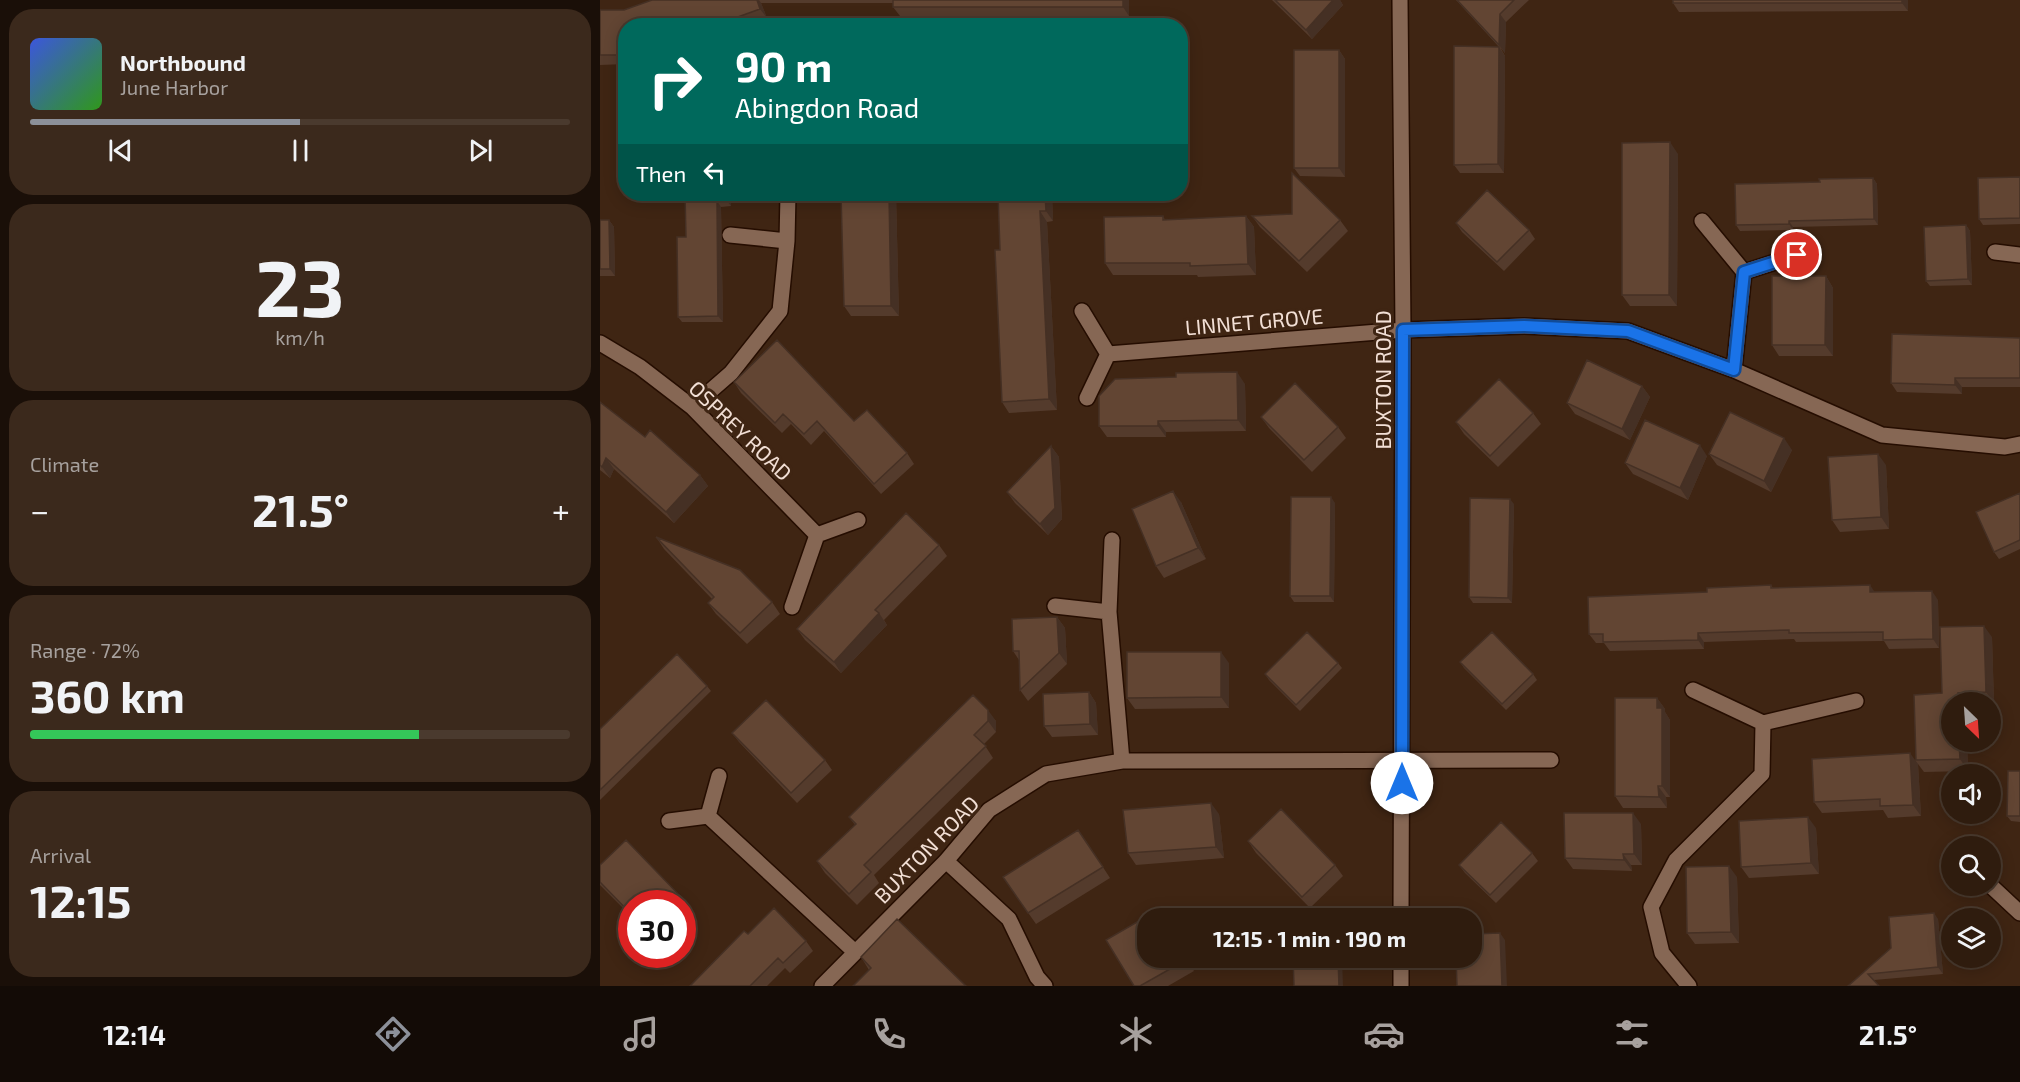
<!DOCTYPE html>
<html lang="en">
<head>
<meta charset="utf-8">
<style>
	:root { --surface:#2f1c0e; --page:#3b291c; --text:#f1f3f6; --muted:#a7a19e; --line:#4a3a2e; --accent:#8c9099 }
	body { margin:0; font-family:"Exo 2",sans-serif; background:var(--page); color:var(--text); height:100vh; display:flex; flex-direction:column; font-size:22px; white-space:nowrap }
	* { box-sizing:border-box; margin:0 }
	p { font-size:20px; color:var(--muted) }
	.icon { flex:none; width:33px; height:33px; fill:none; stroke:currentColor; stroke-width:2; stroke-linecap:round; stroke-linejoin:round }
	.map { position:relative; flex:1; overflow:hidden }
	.side { display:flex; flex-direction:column; gap:9px; padding:9px; background:#1a0f08; width:600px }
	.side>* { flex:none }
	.hud { position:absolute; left:18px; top:18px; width:570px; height:183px; border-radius:24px; box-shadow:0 3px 15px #0003,0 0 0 2px var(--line); background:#00695c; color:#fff; overflow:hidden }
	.needle { width:39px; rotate:155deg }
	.fabs { position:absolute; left:1341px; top:692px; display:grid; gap:12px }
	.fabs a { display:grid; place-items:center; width:60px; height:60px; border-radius:50%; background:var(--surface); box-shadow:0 3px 15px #0003,0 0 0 2px var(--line); font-size:30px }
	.speed { position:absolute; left:18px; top:890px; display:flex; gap:12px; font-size:30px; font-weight:700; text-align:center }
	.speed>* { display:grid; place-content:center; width:78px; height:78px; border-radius:50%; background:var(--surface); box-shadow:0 3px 15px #0003,0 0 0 2px var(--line); line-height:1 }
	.speed .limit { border:9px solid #d22; background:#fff; color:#111 }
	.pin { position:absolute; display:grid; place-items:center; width:51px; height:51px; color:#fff; margin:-26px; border:3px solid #fff; border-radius:50%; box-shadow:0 2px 6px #0007 }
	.me { position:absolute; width:66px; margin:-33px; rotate:0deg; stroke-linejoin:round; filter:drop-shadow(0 0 4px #0008) }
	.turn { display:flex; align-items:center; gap:21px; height:126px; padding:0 18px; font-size:27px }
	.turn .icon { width:78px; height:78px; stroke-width:2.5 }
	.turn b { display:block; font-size:42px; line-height:51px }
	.then { display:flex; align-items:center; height:57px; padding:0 18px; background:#0003; gap:12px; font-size:22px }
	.big { font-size:45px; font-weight:700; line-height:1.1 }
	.side .card { flex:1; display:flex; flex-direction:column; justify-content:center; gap:9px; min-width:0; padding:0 21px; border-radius:24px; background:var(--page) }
	.side .dial { align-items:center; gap:0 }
	.dial b { font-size:78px; line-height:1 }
	.song { display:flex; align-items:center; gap:18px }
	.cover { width:72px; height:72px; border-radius:9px; background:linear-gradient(135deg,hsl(230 70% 55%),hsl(110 70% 35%)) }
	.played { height:6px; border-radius:3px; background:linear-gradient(90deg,var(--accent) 50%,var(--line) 50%) }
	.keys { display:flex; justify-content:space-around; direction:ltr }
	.heat { display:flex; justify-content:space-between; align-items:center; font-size:33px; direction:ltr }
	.charge { height:9px; border-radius:4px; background:linear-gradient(90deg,#34c759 72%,var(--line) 0) }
	.trip { position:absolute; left:537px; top:908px; width:345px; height:60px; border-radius:24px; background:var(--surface); box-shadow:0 3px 15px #0003,0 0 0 2px var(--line); font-weight:700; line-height:60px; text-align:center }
	.dock { display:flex; height:96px; justify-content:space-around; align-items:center; background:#130b06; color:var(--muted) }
	.dock .icon { width:42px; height:42px }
	.dock .active { color:var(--accent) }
	.dock b { font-size:27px; color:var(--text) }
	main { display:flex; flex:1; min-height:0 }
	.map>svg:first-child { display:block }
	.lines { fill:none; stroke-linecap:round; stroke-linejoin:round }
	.minor-casing { stroke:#250d00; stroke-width:18 }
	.minor { stroke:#866754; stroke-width:15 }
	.wall { fill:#543b2c }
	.shaded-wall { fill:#453024 }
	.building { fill:#624533; stroke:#453024; stroke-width:1.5 }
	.route-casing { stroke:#114b97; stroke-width:15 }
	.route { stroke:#1a73e8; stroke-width:10 }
	.labels { text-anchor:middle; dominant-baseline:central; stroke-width:6; stroke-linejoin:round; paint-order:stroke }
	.street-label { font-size:21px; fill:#f2dfd5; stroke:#3f2513 }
</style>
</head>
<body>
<main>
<section class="side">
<div class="card">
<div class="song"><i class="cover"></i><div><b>Northbound</b><p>June Harbor</p></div></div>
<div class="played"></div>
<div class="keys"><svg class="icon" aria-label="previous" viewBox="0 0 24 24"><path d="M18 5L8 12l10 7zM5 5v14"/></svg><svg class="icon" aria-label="pause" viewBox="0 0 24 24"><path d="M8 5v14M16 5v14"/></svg><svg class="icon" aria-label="next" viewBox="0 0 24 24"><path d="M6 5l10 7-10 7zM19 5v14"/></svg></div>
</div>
<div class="card dial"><b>23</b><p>km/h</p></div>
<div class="card"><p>Climate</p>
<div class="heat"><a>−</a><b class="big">21.5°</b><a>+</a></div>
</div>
<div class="card"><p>Range · 72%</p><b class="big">360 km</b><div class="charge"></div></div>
<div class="card"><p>Arrival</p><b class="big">12:15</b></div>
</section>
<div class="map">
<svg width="1420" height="986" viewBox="0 0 1420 986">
	<rect width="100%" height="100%" fill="#3f2513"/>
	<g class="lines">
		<g class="minor-casing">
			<path id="minor" d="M800,0L803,330L801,918
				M1102,221L1144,272
				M130,235L187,241
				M1395,252L1420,255
				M482,311L508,354
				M0,343L40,367L92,407L217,535L258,520
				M1134,370L1144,272L1197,255
				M487,398L508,354L803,330L924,326L1028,331L1134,370L1282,435L1405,447L1420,444
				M92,407L131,373L180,311L187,241L188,194
				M512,540L509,612L522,761
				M455,606L509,612
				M192,607L217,535
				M1093,690L1163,723
				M108,816L119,776
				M69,821L108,816L255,952
				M346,861L409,919L437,977L445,986
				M1390,885L1420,913
				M222,986L346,861L389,810L446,774L522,761L951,760
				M801,986V957
				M1089,986L1062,953L1051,907L1076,860L1162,774L1163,723L1256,701"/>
		</g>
		<use href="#minor" class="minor"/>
	</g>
	<path class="wall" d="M52,0H574H529V16H300L293,7V3H161L167,18L146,26H26V64L0,65V10H24Z
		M672,0H740L743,5L712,39Z
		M856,0H929L906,22L905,53L900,47L905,56L904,173H860L854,165L899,47Z
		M1308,0V11L1079,12L1073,3Z
		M739,50L745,59V177L700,176L694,168Z
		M1078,154L1077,306H1030L1022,295Z
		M1420,177V224L1383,225L1379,219Z
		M1273,178L1277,184L1278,225L1193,227V230L1140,231L1136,225L1220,182Z
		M85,194H131V206L121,207L123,322H82L78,317L86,237Z
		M241,194H296L299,316H251L244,306Z
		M398,194H452L453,221L447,222L457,410L409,413L402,402L400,250Z
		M563,216L565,220L646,216L654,227L656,275L598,277L597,275H513L505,263Z
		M652,216L740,220L748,231L707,272L660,227Z
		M0,220H9L14,227L15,276H0Z
		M856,223L929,230L935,239L904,271L862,232Z
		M1366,225L1370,231L1372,285L1330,286L1326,281Z
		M1226,276L1233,288V356H1179L1172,345Z
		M1420,338V387H1362V394L1297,392L1291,383Z
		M134,382L254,421L307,453L314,464L281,494L224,431L211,445L191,424L182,433L141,393Z
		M645,384L646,431L566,432V437H507L499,426Z
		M1042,386L1050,397L1030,440L975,414L967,403Z
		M0,402L45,437L100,475L108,486L74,523L14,469L10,478L0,470Z
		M933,413L941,424L898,467L864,434L856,422Z
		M661,417L738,427L746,438L712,472L669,428Z
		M451,446L459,457L462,519L448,535L415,503L407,492Z
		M1192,450L1171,492L1117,465L1109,454Z
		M1107,456L1088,500L1033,474L1025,463Z
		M1286,465L1289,529L1240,532L1232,520Z
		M1420,493V549L1399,559L1394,552Z
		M581,502L606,559L564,578L556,566Z
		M735,503L734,602H694L690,596Z
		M914,504L912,603H873L869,597Z
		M56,537L172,602L180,614L147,644L116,614L108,603L112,599L64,549Z
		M339,545L347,556L284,620L287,625L241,673L205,640L197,629Z
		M1171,585L1173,588L1275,592L1338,600L1339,648L1289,649L1284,641L1196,642L1194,639L1104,642V649L1010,651L1004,643H996L989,634L1107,592Z
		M457,617L465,628L467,664L428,701L420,690L419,660L413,651Z
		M1392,637L1394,703H1390V702H1352V741H1367L1368,771L1324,772L1318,764L1321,816L1288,818L1283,810L1222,813L1214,802L1316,760L1342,693Z
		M860,662L933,674L937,680L906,710L864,668Z
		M629,663V708L535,709L527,698Z
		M738,663L742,668L700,711L669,680L665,674Z
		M107,686L111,691L0,800V729Z
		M489,692L496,703L498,735L452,737L444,726Z
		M373,695L396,721V732L384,744L393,758L274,875L279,883L257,905L225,873L217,861L255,825L249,817Z
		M1057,698L1065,709V712L1070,720V797H1066L1067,808H1023L1015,796Z
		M132,733L225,760L232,770L197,803L139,742Z
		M1420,771V822L1411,821L1407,816Z
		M619,814L624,858L536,865L528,853Z
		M1041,824L1042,865H1031L1032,871L973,869L965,858Z
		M1216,828L1219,874L1149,878L1141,867Z
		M486,841L510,878L436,924L403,877Z
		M648,841L735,865L743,876L710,908L656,853Z
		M932,853L938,861L896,903L865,873L859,865Z
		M0,865L84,900L91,910L82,918V903H32V917L0,885Z
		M1137,877L1139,943L1095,944L1087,933Z
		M1338,919L1343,974L1274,980L1248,986Z
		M148,934L206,941L213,951L190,973L185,968L167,986H90Z
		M261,957L366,986L269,970Z
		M548,957H585L594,971L568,986H534Z"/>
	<path class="shaded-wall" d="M157,0H159L161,3L167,18L160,9Z
		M523,0H529V16L523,7Z
		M733,0H740L743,5L712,39L706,30Z
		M1302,0H1308V11L1302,3Z
		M900,14L906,22L905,53L899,45Z
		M899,47L905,56L904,173L898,164Z
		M739,50L745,59V177L739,168Z
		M1070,142L1078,154L1077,306L1069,295Z
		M1273,178L1277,184L1278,225L1274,219Z
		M127,194H131V206L127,201Z
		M289,194H296L299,316L291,306Z
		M445,194H452L453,221L446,211Z
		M117,201L121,207L123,322L118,316Z
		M440,211L447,222L457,410L449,399Z
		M646,216L654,227L656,275L648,264Z
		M9,220L14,227L15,276L10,269Z
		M1189,221L1193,227V230L1189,224Z
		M1366,225L1370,231L1372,285L1368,279Z
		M1226,276L1233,288V356L1225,345Z
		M637,372L645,384L646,431L638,420Z
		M1355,378L1362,387V394L1355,385Z
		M1042,386L1050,397L1030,440L1022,429Z
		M558,421L566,432V437L558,426Z
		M1184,438L1192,450L1171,492L1164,481Z
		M1100,445L1107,456L1088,500L1080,488Z
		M451,446L459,457L462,519L448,535L440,524Z
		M1278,454L1286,465L1289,529L1281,517Z
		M6,458L14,469L10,478L2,467Z
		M100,475L108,486L74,523L66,512Z
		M573,491L581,502L606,559L598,548Z
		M731,497L735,503L734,602L730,596Z
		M910,499L914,504L912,603L908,598Z
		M1270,585L1276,594L1270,592Z
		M1332,591L1338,600L1339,648L1333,639Z
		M279,613L287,625L241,673L234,662Z
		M457,617L465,628L467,664L459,653Z
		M1384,626L1392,637L1394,703L1386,692Z
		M1098,633L1104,642V649L1098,640Z
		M621,652L629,663V708L621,697Z
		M489,692L496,703L498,735L490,724Z
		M1358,693L1364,702H1358Z
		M1057,698L1065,709V712L1070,720V797L1062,786Z
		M388,710L396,721V732L388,721Z
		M1359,741H1367L1368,771L1360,759Z
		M1310,753L1318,764L1321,816L1313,805Z
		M1058,786L1066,797L1067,808L1059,797Z
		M611,803L619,814L624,858L616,847Z
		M1033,813L1041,824L1042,865L1034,854Z
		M1208,817L1216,828L1219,874L1211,863Z
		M1023,854L1031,865L1032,871L1024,860Z
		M1129,866L1137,877L1139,943L1131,932Z
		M1334,913L1338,919L1343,974L1338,967Z
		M900,933L905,940L907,986H902Z
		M738,957H742L743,986H739Z"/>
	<path class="building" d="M52,0H157L160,9L113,26H26V55H0V10H24Z
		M293,0H523V7H293Z
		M675,0H733L706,30Z
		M857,0H914L900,14L899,45Z
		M1073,0H1302V3H1073Z
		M854,46L899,47L898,164L854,165Z
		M694,50H739V168H694Z
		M1070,142L1069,295H1022V143Z
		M692,173L740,220L699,261L652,216L692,214Z
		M1420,177V218L1379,219L1378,178Z
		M1273,178L1274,219L1189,221V224L1136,225L1135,184L1220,182L1219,179Z
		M887,190L929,230L897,262L856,223Z
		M85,194H127V201H117L118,316L78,317L77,237H86Z
		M241,194H289L291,306H244Z
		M398,194H445L446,211H440L449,399L402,402L395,250H400Z
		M563,216V220L646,216L648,264L590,266V263H505L504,217Z
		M0,220H9L10,269H0Z
		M1366,225L1368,279L1326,281L1324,227Z
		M1172,276H1226L1225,345H1172Z
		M1292,334L1420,338V378H1355V385L1291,383Z
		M177,340L254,421L267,410L307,453L274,484L217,421L204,434L183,414L175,423L134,382Z
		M987,360L1042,386L1022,429L967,403Z
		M637,372L638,420L558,421V426H499V396L515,379L576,377V373Z
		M899,379L933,413L890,456L856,422Z
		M695,383L738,427L704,460L661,417Z
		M0,402L45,437L50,430L100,475L66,512L6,458L2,467L0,465Z
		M1130,412L1184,438L1164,481L1109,454Z
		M1045,420L1100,445L1080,488L1025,463Z
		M451,446L455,508L440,524L407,492Z
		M1278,454L1281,517L1232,520L1228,457Z
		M573,491L598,548L556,566L532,509Z
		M1420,493V540L1394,552L1376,512Z
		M691,497H731L730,596H690Z
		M870,498L910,499L908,598L869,597Z
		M306,513L339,545L275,610L279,613L234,662L197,629Z
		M56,537L140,570L172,602L140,633L108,603L114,597Z
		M1171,585V588L1270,585V592L1332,591L1333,639L1283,640V632L1189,633V630L1098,633V640L1003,642V634H989L988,597L1107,592V588Z
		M457,617L459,653L420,690L419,651H413L412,619Z
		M1384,626L1386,692L1358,693V702H1352V741H1359L1360,759L1316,760L1314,695L1342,693L1340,627Z
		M707,632L738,663L696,705L665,674Z
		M892,632L933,674L902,704L860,662Z
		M527,652H621V697L527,698Z
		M77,654L107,686L0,790V729Z
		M489,692L490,724L444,726L443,694Z
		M373,695L388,710V721L374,735L386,746L264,865L271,872L249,894L217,861L256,824L249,817Z
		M1015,698H1057V708H1062V786H1058L1059,797L1015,796Z
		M166,700L225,760L191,793L132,733Z
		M1310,753L1313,805L1280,806V799L1214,802L1212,759Z
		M1408,771H1420V816H1407Z
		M611,803L616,847L528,853L523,810Z
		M681,809L735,865L702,897L648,841Z
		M964,813H1033L1034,854H1023L1024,860L965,858Z
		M1208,817L1211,863L1141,867L1139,821Z
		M901,822L932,853L890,895L859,865Z
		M478,830L503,867L428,913L403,877Z
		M26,840L84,900L82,903H32V915L0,882V865Z
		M1129,866L1131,932L1087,933L1086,867Z
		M174,908L206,941L183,963L178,958L150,986H90L144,931L148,934Z
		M556,911L561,918H548V957H584L586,960L540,986H534L506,940Z
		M1334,913L1338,967L1268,974L1279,986H1248L1291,948L1289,917Z
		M297,919L366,986H253L271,968L261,957Z
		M900,933L902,986H857L856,957H872V934Z
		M693,957H738L739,986H694Z"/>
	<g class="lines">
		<g class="route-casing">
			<path id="route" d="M802,783L803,330L924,326L1028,331L1134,370L1144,272L1197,255"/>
		</g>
		<use href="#route" class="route"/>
	</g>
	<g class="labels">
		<g class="street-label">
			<text transform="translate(654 321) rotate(-5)">LINNET GROVE</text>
			<text transform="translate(782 380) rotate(-90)">BUXTON ROAD</text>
			<text transform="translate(141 430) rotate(44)">OSPREY ROAD</text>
			<text transform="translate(326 849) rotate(-46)">BUXTON ROAD</text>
		</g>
	</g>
</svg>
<div class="fabs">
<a><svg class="needle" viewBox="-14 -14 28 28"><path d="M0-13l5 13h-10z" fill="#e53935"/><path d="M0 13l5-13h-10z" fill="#a7a19e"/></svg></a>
<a><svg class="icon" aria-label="sound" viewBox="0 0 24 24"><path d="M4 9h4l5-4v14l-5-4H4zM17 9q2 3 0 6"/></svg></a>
<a><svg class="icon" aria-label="search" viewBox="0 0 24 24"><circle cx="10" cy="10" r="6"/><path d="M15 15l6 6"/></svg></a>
<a><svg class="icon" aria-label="layers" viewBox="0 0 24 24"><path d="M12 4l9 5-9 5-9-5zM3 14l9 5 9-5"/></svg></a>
</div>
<div class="speed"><div class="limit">30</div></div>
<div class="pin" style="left:1197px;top:255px;background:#d93025"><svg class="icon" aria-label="arrive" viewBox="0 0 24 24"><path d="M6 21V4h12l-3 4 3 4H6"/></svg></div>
<svg class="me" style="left:802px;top:783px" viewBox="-20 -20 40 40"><circle r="19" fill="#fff"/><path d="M0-13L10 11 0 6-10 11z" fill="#1a73e8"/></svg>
<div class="trip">12:15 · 1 min · 190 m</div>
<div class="hud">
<div class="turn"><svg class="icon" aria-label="right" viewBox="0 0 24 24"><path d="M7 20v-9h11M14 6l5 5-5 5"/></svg><div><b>90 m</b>Abingdon Road</div></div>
<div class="then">Then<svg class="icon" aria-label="left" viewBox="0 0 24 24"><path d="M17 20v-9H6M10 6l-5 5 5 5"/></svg></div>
</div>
</div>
</main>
<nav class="dock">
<b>12:14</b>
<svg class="icon active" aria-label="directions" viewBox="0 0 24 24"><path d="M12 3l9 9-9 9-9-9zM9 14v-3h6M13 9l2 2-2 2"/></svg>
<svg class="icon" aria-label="music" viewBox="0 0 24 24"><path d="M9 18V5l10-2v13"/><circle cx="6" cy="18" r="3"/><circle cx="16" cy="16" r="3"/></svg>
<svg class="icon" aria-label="phone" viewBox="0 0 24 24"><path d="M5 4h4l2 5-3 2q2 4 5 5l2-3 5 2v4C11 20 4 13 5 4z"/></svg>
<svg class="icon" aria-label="climate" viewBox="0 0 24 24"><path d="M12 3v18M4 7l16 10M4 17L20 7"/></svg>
<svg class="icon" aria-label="car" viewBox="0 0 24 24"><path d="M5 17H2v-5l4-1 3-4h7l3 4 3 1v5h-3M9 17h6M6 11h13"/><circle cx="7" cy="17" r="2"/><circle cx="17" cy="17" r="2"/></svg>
<svg class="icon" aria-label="filters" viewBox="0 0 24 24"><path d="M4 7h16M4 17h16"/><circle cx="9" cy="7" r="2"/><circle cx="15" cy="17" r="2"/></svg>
<b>21.5°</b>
</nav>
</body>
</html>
